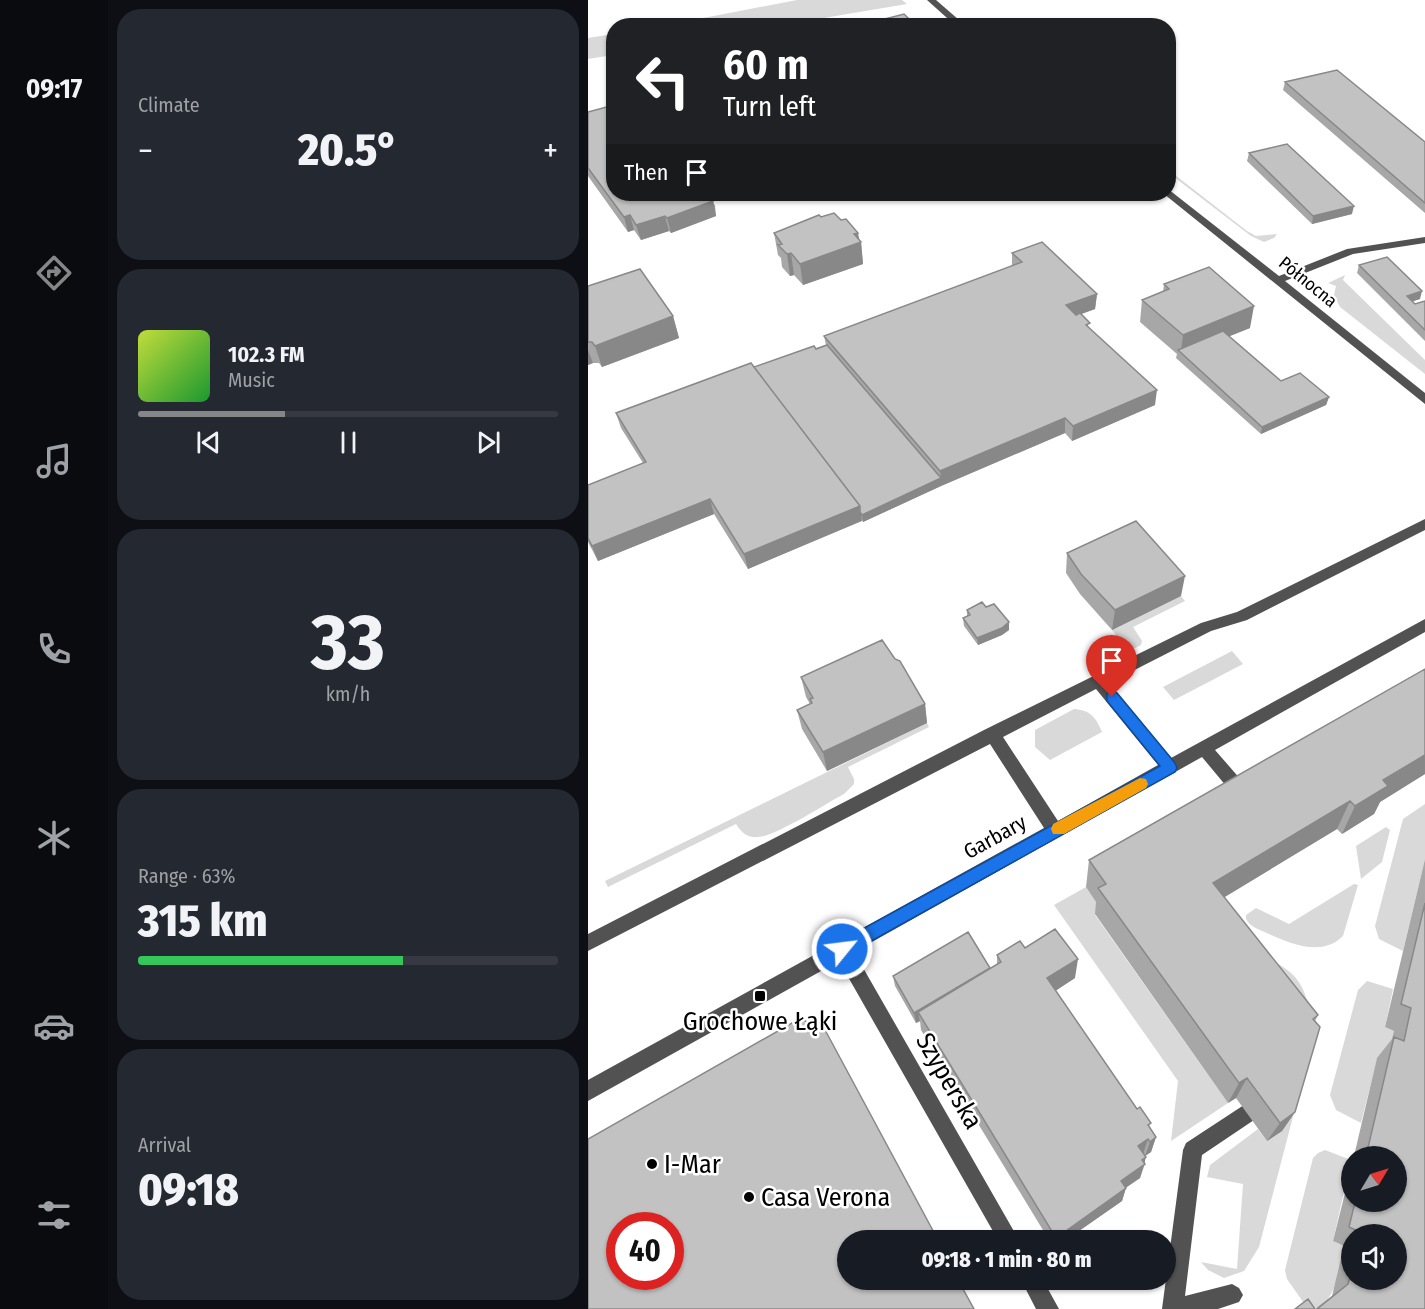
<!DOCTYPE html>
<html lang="en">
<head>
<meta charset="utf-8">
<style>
	:root { --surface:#171b24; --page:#242831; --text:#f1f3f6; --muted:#9ea1a6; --line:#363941; --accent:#858687 }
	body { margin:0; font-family:"Fira Sans Condensed",sans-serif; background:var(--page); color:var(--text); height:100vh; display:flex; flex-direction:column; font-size:22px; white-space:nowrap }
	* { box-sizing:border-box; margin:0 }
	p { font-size:20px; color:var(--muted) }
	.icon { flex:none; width:33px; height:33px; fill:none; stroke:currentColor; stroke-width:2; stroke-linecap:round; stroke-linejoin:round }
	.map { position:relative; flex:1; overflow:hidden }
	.side { display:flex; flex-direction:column; gap:9px; padding:9px; background:#0d0f14; width:480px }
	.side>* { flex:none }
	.guide { position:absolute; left:18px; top:18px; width:570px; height:183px; border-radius:24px; box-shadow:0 2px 4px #0004; background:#202124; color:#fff; overflow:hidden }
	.needle { width:39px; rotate:52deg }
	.fabs { position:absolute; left:753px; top:1146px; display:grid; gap:12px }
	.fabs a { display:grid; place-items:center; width:66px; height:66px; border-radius:50%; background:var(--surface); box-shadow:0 2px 4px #0004; font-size:30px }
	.speed { position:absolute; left:18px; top:1212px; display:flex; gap:12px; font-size:30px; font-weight:700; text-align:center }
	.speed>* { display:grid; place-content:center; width:78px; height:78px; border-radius:50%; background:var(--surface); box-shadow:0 2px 4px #0004; line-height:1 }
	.speed .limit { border:9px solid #d22; background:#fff; color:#111 }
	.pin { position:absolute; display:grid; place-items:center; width:51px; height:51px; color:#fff; margin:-62px -26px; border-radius:50% 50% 50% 0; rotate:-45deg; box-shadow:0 0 6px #0007 }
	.pin .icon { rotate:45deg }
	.me { position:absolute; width:66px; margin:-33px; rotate:61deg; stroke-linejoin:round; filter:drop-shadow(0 0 4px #0008) }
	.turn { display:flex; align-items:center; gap:21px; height:126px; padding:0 18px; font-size:27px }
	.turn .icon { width:78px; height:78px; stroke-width:2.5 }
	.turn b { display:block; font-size:42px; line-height:51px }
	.then { display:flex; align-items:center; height:57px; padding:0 18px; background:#0003; gap:12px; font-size:22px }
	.big { font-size:45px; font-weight:800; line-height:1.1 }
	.side .card { flex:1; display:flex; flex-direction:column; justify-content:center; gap:9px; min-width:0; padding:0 21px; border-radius:24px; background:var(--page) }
	.side .dial { align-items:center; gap:0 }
	.dial b { font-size:78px; line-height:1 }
	.song { display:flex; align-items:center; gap:18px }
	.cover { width:72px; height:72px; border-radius:9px; background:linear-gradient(135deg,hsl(70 70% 55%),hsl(130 70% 35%)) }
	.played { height:6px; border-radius:3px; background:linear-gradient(90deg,var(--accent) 35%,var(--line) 35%) }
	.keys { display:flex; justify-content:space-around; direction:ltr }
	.heat { display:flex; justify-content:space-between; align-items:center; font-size:33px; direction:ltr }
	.charge { height:9px; border-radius:4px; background:linear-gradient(90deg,#34c759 63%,var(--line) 0) }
	.trip { position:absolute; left:249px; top:1230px; width:339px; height:60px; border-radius:30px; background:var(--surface); box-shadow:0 2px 4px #0004; font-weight:800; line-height:60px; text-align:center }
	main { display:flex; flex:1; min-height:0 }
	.tab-bar { display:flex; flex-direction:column; width:108px; justify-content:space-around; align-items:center; background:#090b0e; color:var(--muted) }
	.tab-bar .icon { width:42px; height:42px }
	.tab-bar .current { color:var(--accent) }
	.tab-bar b { font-size:27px; color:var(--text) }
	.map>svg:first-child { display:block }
	.green { fill:#d9d9d9 }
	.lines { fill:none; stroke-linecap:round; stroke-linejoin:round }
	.minor { fill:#525252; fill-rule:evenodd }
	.wall { fill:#a7a7a7; fill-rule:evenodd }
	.shaded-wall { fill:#888 }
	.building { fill:#c2c2c2; stroke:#888; stroke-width:1.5; fill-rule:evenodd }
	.route { fill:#1a73e8; stroke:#114b97; stroke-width:1.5 }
	.slow { fill:#f59e0b }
	.poi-dot { fill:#000; stroke:#fff; stroke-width:2 }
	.labels { text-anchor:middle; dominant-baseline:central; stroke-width:5; stroke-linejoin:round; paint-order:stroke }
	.far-street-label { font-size:18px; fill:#000; stroke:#fff }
	.street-label { font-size:21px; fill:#000; stroke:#fff }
	.near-poi-label { font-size:26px; fill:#000; stroke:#fff; text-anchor:start }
	.near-street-label { font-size:26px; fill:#000; stroke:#fff }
</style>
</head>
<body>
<main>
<nav class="tab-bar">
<b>09:17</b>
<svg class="icon current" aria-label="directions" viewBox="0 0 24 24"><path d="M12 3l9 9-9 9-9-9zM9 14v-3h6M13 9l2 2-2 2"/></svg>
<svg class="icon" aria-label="music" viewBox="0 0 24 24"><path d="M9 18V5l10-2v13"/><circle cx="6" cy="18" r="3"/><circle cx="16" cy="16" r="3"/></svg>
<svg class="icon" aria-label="phone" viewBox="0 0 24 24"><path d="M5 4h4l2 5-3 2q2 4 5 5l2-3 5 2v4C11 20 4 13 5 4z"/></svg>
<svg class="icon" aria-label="climate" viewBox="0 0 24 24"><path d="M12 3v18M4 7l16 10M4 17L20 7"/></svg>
<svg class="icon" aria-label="car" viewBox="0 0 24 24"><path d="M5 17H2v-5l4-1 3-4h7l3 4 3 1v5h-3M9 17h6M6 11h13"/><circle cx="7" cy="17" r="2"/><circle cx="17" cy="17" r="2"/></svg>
<svg class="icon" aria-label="filters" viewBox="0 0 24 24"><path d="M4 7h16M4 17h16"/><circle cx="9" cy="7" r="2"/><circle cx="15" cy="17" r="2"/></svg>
</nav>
<section class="side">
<div class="card"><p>Climate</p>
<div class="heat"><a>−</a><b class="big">20.5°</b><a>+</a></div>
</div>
<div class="card">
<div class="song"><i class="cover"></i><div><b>102.3 FM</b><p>Music</p></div></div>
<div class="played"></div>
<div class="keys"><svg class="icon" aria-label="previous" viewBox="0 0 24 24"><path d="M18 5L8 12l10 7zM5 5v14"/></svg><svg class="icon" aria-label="pause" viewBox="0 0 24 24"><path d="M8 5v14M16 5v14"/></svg><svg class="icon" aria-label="next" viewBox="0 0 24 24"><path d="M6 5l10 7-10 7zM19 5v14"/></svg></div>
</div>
<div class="card dial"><b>33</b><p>km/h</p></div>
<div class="card"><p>Range · 63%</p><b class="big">315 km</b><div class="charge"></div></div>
<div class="card"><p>Arrival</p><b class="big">09:18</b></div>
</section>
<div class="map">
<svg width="837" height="1309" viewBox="0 0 837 1309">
	<rect width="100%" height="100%" fill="#fff"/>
	<path class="green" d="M209,0H314L319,4L194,25H79Z
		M25,34V55L0,59V38Z
		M587,175L659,231L668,236L689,234L686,238L676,242L663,236L586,177Z
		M757,275L755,280L837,360V374L752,307L746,295L748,286L740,283Z
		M593,596L597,601L545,627L554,641L553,645L541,651L524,630Z
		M644,651L655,664L586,700L575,687Z
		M486,709C502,710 508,717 514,732L462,760L447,747V730Z
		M339,723L341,727L260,767L266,779V784L256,794C237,804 190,835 171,837C159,838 154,833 148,824L20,887L17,881Z
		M837,804V859L815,951L791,939L787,926L815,819Z
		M798,827L802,830L794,862L773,879L768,846Z
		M766,884L770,885L755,936C734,957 704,944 681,934C672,930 662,927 658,919V915L668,908L701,924Z
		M498,887L514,910L507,915L640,1103L583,1141L590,1081L466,905Z
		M643,943C705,969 722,971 724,1044L671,1247L656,1271L636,1278L620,1270L613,1262L649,1269L655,1184L619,1177L622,1165L670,1129L679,1141Z
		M779,981L805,989L797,1027L809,1032L799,1063L789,1059L773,1123L748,1110L742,1095L770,990Z
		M737,1150L763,1160L745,1241L756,1246C750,1268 749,1309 720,1309L699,1279L697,1270L725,1158L730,1153Z"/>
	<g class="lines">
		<path class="minor" d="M339,0H348L378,26H368Z
			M580,189L691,276L759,249L837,237V243L765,254L697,281L837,393V404L576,194H580Z
			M837,519V530L659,620L623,631L521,683L583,758L837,619V632L627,750L661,789L663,794L661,799L655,801L649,799L614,757L266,952L431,1240H410L251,961L0,1101V1080L456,828L402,744L0,951V934L398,729L613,623L649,612ZM508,689L570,765L470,821L415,737Z
			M659,1103L666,1106L669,1113L666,1120L614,1155L597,1296L644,1284L651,1288L655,1295L651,1302L630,1309H574L595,1150L598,1143Z
			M433,1280H455L471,1309H448Z"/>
	</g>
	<path class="wall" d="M297,19L324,22L325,26H298Z
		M697,82L837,142V213L695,90Z
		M0,112L127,205L128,216L83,233L81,231L53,240L46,230L40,232L0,176Z
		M661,153L764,214L724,224L659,161Z
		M233,217L273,242L275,264L215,285L206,275L202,276L194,267L193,258L190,255L186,233Z
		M424,253L509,294L507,309L493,314L502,329L567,405L484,441L477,433L353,486L275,522L274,520L160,569L126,514L10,561L0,542V485L55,463L33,428L28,413L166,367L238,345L236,336L424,266Z
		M771,265L832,299L825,301L827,304L837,301V341L769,273Z
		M576,284L662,328L641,336L693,381L741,397L738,405L673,434L588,358L589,354L552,322L554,300L575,292Z
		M0,286L85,316L91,338L14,367L11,363H5L0,365Z
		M479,553L593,596L524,630L492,594L478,573Z
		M398,607L421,622V630L414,635L390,645L376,626L375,618L379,617V610Z
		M837,669V774L792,802L786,814L754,834L749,829L636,897L730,1015L727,1021L707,1112L694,1131L679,1141L648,1098L640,1103L507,914L508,902L498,887L501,860Z
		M213,677L337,704L339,723L239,771L214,729L209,710L222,704L218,697Z
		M837,859V1309H727L744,1296L756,1246L745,1241L764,1165V1202H808V1156H766L789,1058L804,1039L806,1031L797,1027ZM764,1234H808L764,1280Z
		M437,948L487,978L467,991L549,1109L563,1123L561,1126L568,1137L563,1152L557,1156V1164L552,1178L538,1187L534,1201L478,1240H461L333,1030L332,1021L328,1023L307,986L305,976L402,968L409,964V955Z"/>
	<path class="shaded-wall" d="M324,22L325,26H310Z
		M119,194H124L128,216L83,233L79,218Z
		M766,206L764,214L724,224L725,216Z
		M42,215L46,230L40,232L36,217Z
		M77,216L81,231L53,240L48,225Z
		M270,233L272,243L273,242L275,264L215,285L212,264L266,234Z
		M203,253L206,275L202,276L199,254Z
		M834,291L832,299L816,304L819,296Z
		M509,294L507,309L477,320L478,305Z
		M666,306L662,328L595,355L593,352L595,335Z
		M85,316L91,338L14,367L7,346Z
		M0,350L5,363L0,365Z
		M569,390L567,405L484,441L485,426Z
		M741,397L738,405L673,434L674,427Z
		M477,418V433L353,486L275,522L274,515L353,478L352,471Z
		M122,499L126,514L10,561L4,546Z
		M272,506L274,521L160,569L156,554Z
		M597,576L593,596L524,630L527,610Z
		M421,622V630L414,635L390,645L389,638Z
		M337,704L339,723L239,771L235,752Z
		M837,755V774L792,802L786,814L754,834L767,806L795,780Z
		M762,801L749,829L617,909L625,883Z
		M490,959L487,978L458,997L459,978Z
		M402,968L330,1012L332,1021L328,1023L326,1013Z
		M659,1078L648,1098L640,1103L651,1083Z
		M707,1112L694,1131L679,1141L692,1123Z
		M568,1137L563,1152L557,1156L562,1142Z
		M560,1139L555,1154L550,1146Z
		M558,1157L552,1178L529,1194L533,1181Z
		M538,1188L534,1201L478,1240H468V1238Z"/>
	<path class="building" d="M316,14L324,22L310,26H303L297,19Z
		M749,70L837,142V203L697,82Z
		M26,105V194H120L125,201L79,218L77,216L48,225L42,215L36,217L0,168V112Z
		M699,144L766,206L725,216L661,153Z
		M246,213L253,220L258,219L270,233L266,234L273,242L212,264L203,253L199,254L190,245L194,244L186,233L231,215L233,217Z
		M454,242L509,294L478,305L488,315L492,313L502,323L498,325L569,390L485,426L477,418L352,471L236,336L434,262L424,253Z
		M799,257L834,291L819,296L827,304L837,301V330L771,265Z
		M621,267L666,306L595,335L554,300L581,289L576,284Z
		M52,269L85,316L7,346L4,342H0V286Z
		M635,331L693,381L712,373L741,397L674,427L590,350Z
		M239,345L353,478L274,515L272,512V506L166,367L226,346L228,349Z
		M163,363L272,506L156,554L122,499L4,546L0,538V485L58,462L28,413Z
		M548,521L597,576L527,610L493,574L479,553Z
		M394,602L398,607L406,604L421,622L414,628L389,638L375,618L382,615L379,610Z
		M294,640L307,659L312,661L337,704L235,752L209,710L224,703L222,699L225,698L213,677Z
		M837,669V755L795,780L800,786L767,806L762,801L625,883L730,1015L725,1019L732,1027L707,1112L692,1123L659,1078L651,1083L510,888L518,884L501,860Z
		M837,903V1309H729L760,1284L764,1270V1280H808V1234H772V1232L761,1227L767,1202H808V1156H778L806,1037L816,1041L823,1008L813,1004Z
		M467,929L490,959L459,978L549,1109L552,1107L563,1123L560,1125L568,1137L562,1142L560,1139L550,1146L558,1157L554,1160L557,1164L533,1181L538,1188L468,1238L330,1012L413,962L409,955L432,941L437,948Z
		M380,932L402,968L326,1013L305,976Z
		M215,1020L236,1028L350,1240H260V1280H370L386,1309H0V1139L204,1023ZM32,1226H82V1276H32Z
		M720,1299L727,1309H707Z"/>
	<path class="route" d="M524,691L529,693L587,763L589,768L587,772L260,954L254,957L249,954L246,949L249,943L572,766L519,701V693Z"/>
	<path class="slow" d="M552,778L558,779L560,784L558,788L476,834H465L463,829L465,824Z"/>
	<g class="poi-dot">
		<rect x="166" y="990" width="12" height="12" rx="3"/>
		<circle cx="64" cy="1164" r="6"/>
		<circle cx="161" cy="1197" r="6"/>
	</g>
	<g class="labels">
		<g class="far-street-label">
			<text transform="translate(720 282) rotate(39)">Północna</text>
		</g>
		<g class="street-label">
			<text transform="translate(407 837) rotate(-29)">Garbary</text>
		</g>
		<g class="near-poi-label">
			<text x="172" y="1021" text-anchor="middle">Grochowe Łąki</text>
			<text x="76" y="1164">I-Mar</text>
			<text x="173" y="1197">Casa Verona</text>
		</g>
		<g class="near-street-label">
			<text transform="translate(361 1081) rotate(60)">Szyperska</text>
		</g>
	</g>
</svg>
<div class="fabs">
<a><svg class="needle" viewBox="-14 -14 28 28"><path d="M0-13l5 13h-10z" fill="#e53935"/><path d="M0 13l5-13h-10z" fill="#9ea1a6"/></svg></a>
<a><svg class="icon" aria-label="sound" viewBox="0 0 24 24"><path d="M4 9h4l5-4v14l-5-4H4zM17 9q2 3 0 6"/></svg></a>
</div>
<div class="speed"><div class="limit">40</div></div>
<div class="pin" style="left:524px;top:697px;background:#d93025"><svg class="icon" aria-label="arrive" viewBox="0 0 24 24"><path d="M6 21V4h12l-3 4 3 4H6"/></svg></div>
<svg class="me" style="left:254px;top:949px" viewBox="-20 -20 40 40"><circle r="17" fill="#1a73e8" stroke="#fff" stroke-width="3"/><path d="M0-11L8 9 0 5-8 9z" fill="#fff"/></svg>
<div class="trip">09:18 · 1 min · 80 m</div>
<div class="guide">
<div class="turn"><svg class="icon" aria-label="left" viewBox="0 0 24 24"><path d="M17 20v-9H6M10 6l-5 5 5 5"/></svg><div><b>60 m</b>Turn left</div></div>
<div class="then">Then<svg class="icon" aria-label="arrive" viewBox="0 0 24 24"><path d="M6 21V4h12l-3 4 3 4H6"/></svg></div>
</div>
</div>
</main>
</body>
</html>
